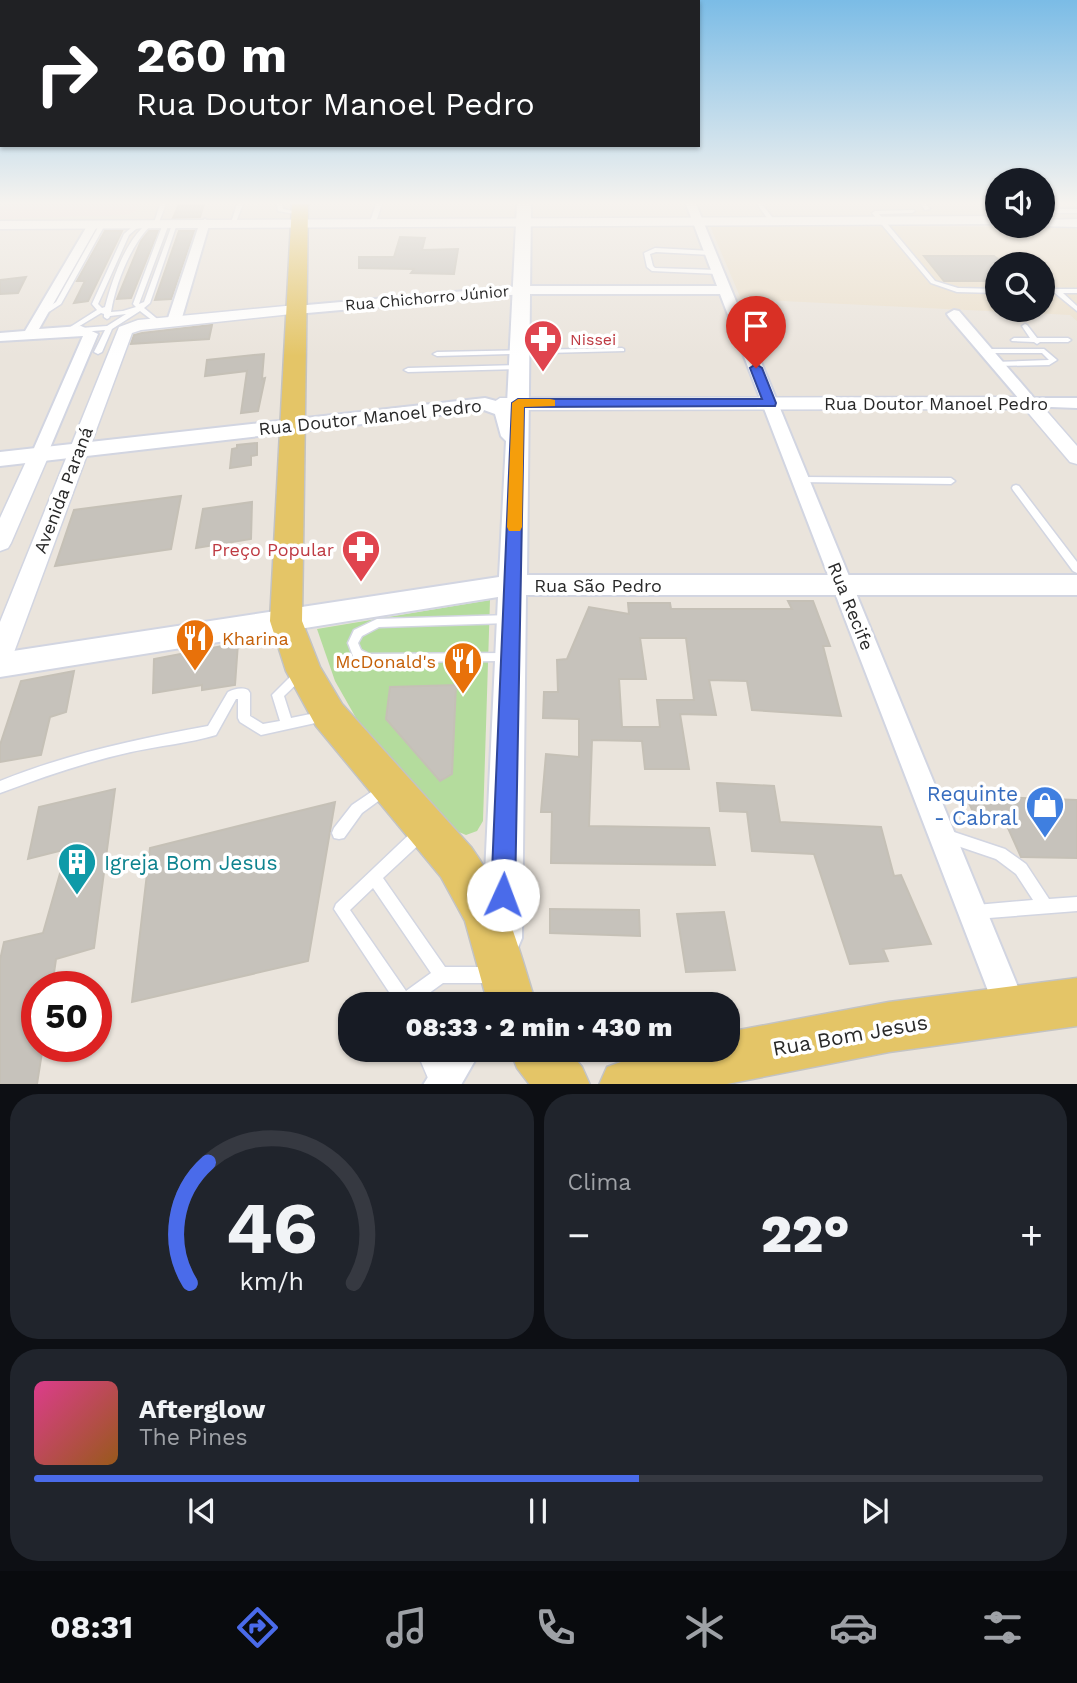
<!DOCTYPE html>
<html lang="pt">
<head>
<meta charset="utf-8">
<style>
	:root { --surface:#171b24; --page:#20242c; --text:#f1f3f6; --muted:#9ea1a6; --line:#363941; --accent:#4a6bea }
	body { margin:0; font-family:"Work Sans",sans-serif; background:var(--page); color:var(--text); height:100vh; display:flex; flex-direction:column; font-size:26px; white-space:nowrap }
	* { box-sizing:border-box; margin:0 }
	p { font-size:23px; color:var(--muted) }
	.icon { flex:none; width:38px; height:38px; fill:none; stroke:currentColor; stroke-width:2; stroke-linecap:round; stroke-linejoin:round }
	.map { position:relative; height:1084px; overflow:hidden }
	.sheet { display:flex; flex-direction:column; gap:10px; padding:10px; background:#0d0f14; flex:1 }
	.sheet>* { flex:none }
	.top-card { position:absolute; left:0px; top:0px; width:700px; height:147px; box-shadow:0 2px 5px #0004; background:#202124; color:#fff; overflow:hidden }
	.fabs { position:absolute; left:985px; top:168px; display:grid; gap:14px }
	.fabs a { display:grid; place-items:center; width:70px; height:70px; border-radius:50%; background:var(--surface); box-shadow:0 2px 5px #0004; font-size:35px }
	.speed { position:absolute; left:21px; top:971px; display:flex; gap:14px; font-size:35px; font-weight:700; text-align:center }
	.speed>* { display:grid; place-content:center; width:91px; height:91px; border-radius:50%; background:var(--surface); box-shadow:0 2px 5px #0004; line-height:1 }
	.speed .limit { border:10px solid #d22; background:#fff; color:#111 }
	.pin { position:absolute; display:grid; place-items:center; width:60px; height:60px; color:#fff; margin:-72px -30px; border-radius:50% 50% 50% 0; rotate:-45deg; box-shadow:0 0 7px #0007 }
	.pin .icon { rotate:45deg }
	.me { position:absolute; width:77px; margin:-38px; rotate:2deg; stroke-linejoin:round; filter:drop-shadow(0 0 5px #0008) }
	.turn { display:flex; align-items:center; gap:24px; height:147px; padding:0 21px; font-size:32px }
	.turn .icon { width:91px; height:91px; stroke-width:2.5 }
	.turn b { display:block; font-size:49px; line-height:60px }
	.big { font-size:52px; font-weight:800; line-height:1.1 }
	.sheet .widget { flex:1; display:flex; flex-direction:column; justify-content:center; gap:10px; min-width:0; padding:0 24px; border-radius:28px; background:var(--page) }
	.sheet .dial { align-items:center; gap:0 }
	.dial svg { height:182px; overflow:visible; fill:none; stroke:var(--line); stroke-width:7; stroke-linecap:round; text-anchor:middle }
	.dial text { fill:var(--text); stroke:none }
	.song { display:flex; align-items:center; gap:21px }
	.cover { width:84px; height:84px; border-radius:10px; background:linear-gradient(135deg,hsl(330 70% 55%),hsl(30 70% 35%)) }
	.played { height:7px; border-radius:4px; background:linear-gradient(90deg,var(--accent) 60%,var(--line) 60%) }
	.keys { display:flex; justify-content:space-around; direction:ltr }
	.heat { display:flex; justify-content:space-between; align-items:center; font-size:38px; direction:ltr }
	.sheet .tiles { flex:1; display:grid; gap:10px; grid-template-columns:1fr 1fr }
	.widget:last-child { grid-column:span 2 }
	.trip { position:absolute; left:338px; top:992px; width:402px; height:70px; border-radius:28px; background:var(--surface); box-shadow:0 2px 5px #0004; font-weight:800; line-height:70px; text-align:center }
	.menu { display:flex; height:112px; justify-content:space-around; align-items:center; background:#090b0e; color:var(--muted) }
	.menu .icon { width:49px; height:49px }
	.menu .current { color:var(--accent) }
	.menu b { font-size:32px; color:var(--text) }
	.map>svg:first-child { display:block }
	.education { fill:#ebe0cd; fill-rule:evenodd }
	.medical { fill:#f0dadc }
	.green { fill:#b4dc9d }
	.building { fill:#c6c2bb; stroke:#c5c0b6; stroke-width:2; fill-rule:evenodd }
	.lines { fill:none; stroke-linecap:round; stroke-linejoin:round }
	.service-casing { stroke:#d2d5e1; stroke-width:3 }
	.minor-casing { stroke:#d2d5e1; stroke-width:4 }
	.tertiary-casing { stroke:#d2d5e1; stroke-width:3 }
	.secondary-casing { stroke:#d2d5e1; stroke-width:4 }
	.primary-casing { stroke:#c3c3c3; stroke-width:3 }
	.service { fill:#fff; fill-rule:evenodd }
	.minor { fill:#fff; fill-rule:evenodd }
	.tertiary { fill:#fff; fill-rule:evenodd }
	.secondary { fill:#fff; fill-rule:evenodd }
	.primary { fill:#e4c567; fill-rule:evenodd }
	.route { fill:#4a6bea; stroke:#304698; stroke-width:2 }
	.slow { fill:#f59e0b }
	.labels { text-anchor:middle; dominant-baseline:central; stroke-width:7; stroke-linejoin:round; paint-order:stroke }
	.far-street-label { font-size:16px; fill:#292929; stroke:#fff }
	.far-health-label { font-size:16px; fill:#be3a42; stroke:#fff; text-anchor:start }
	.street-label { font-size:18px; fill:#292929; stroke:#fff }
	.health-label { font-size:18px; fill:#be3a42; stroke:#fff; text-anchor:end }
	.food-label { font-size:18px; fill:#c56008; stroke:#fff; text-anchor:start }
	.near-shop-label { font-size:21px; fill:#366cbe; stroke:#fff; text-anchor:end }
	.near-culture-label { font-size:21px; fill:#0d838f; stroke:#fff; text-anchor:start }
	.near-street-label { font-size:21px; fill:#292929; stroke:#fff }
</style>
</head>
<body>
<div class="map">
<svg width="1077" height="1085" viewBox="0 0 1077 1085">
	<rect width="100%" height="100%" fill="#eae4dc"/>
	<path class="education" d="M710,226L1073,227L1077,230V321L1070,315L741,299ZM998,264H1043V310H998Z"/>
	<path class="medical" d="M6,204H140L135,212L126,215L0,219V207Z"/>
	<path class="green" d="M490,600L483,821L477,831L466,835L454,830L364,732L335,681L317,629Z"/>
	<path class="building" d="M179,204H204L200,217L173,218Z
		M105,231H122L88,301L74,303L85,281H77Z
		M149,231H158L131,298L117,299L141,241Z
		M179,231H194L171,299L155,300Z
		M400,237L425,238L422,250L458,249L454,274L411,273L414,269L359,268V257H394Z
		M924,256H994L998,259V281H944Z
		M26,277L18,293L0,294V280Z
		M212,325L209,339L131,344L134,335L142,333Z
		M264,354L262,379L265,378L258,411L241,413L247,371L205,376L207,360Z
		M257,443V455L251,456V465L230,468L232,449L237,448V445Z
		M181,496L171,549L55,566L74,510Z
		M252,502L251,539L196,548L203,509Z
		M788,601H813L830,646H823L841,716L752,710L747,681L709,680L716,715L680,714L689,769H645L642,741L592,740L589,826L709,828L715,865L551,863L552,812H541L546,754L579,757V719L543,718L544,692H558L557,660L567,659L589,607L629,614L628,603H670L671,609H792ZM640,638H686L694,700H657L660,727H622L619,679H646Z
		M238,643L235,685L202,690V685L153,693L154,659Z
		M74,671L66,712L50,717L41,755L0,762V745L21,681Z
		M456,685L452,774L440,781L386,719L390,687Z
		M717,783L774,786L780,822L881,827L894,876L901,875L931,944L883,949L888,961L850,964L814,854L752,851L747,812L720,811Z
		M115,789L94,948L56,959L52,987H37V1046H43L37,1084H0V960L4,942L43,933L67,849L28,859L39,807Z
		M966,796L1077,800V858L1021,857L1004,819L977,821Z
		M335,802L308,961L132,1002L150,848Z
		M550,909L639,910L640,936L550,933Z
		M724,912L735,970L686,972L677,914Z"/>
	<g class="lines">
		<g class="service-casing">
			<path id="service" d="M160,204H166L159,222L154,223Z
				M237,204H243L236,222L231,223Z
				M277,204H282L283,209L303,213L300,215L278,211Z
				M376,204H382L376,222L373,224L370,222Z
				M757,204H762L775,221L774,222H770Z
				M921,204H926L930,209L925,210Z
				M1043,209H1077V213H1043Z
				M914,210L915,211L912,213L879,214L935,281L958,288L998,289V293L957,292L931,283L872,213L875,211Z
				M162,221L167,222V229L139,304L144,302L173,222L178,221L150,303L144,308L161,322V324H157L140,311L112,329L102,352L98,354L94,352L105,330L81,332L78,330L81,328L107,326L126,314L110,316L109,318L107,319L104,317V314L101,313L68,333H64V331L97,310L92,304L124,234L132,227L145,223L149,227C129,249 116,283 111,312L123,311L136,307L133,304L161,229ZM143,227C123,247 112,281 105,307L102,308L98,304L129,235L136,229Z
				M101,222L106,223L61,304L44,315H40V313L56,302Z
				M655,248L711,251L714,253L711,255L656,252L650,254L653,266L655,268L718,270L721,272L718,274L652,271L647,267L644,253Z
				M1043,289H1077V293H1063L1077,306V311L1055,293H1043Z
				M1025,324L1027,325L1037,338H1068L1071,340L1068,342H1040L1037,344L1034,342L1012,341L1011,340L1014,338H1030L1022,326Z
				M622,348L624,349V351L437,356L433,354L437,352Z
				M983,349H1044L1057,360L1049,365L997,366H994V362L1049,360L1042,353H983Z
				M519,365H522V369L408,372L404,370L408,368Z
				M800,477L951,478L955,481L951,484L797,482L796,480Z
				M1016,485L1019,486L1077,562V573L1073,571L1013,490L1012,488L1013,486Z
				M510,615L514,616L515,619L514,622L510,623L379,627L362,636L358,643L361,650L369,654L507,653L511,654L513,657L511,660L507,661L368,662L353,656L348,643L354,630L377,619Z
				M301,668L305,670L307,673L305,676L284,696L291,718L325,711L329,712L331,716L329,720L261,735L240,722L238,718V699H236L216,735C190,743 158,746 131,752C86,762 43,777 0,793V781C67,754 137,739 208,726L228,692C234,689 242,687 248,690L250,693V716L263,724L280,721L272,695L297,670Z
				M383,784L388,786L389,790L388,794L362,813L344,838L339,839L334,838L332,833L334,828L352,805Z
				M420,828L425,829L427,834L425,839L383,878L445,967H493L498,970L501,975L498,980L493,983H443L414,1004H395L393,998L334,909L336,904L415,829ZM373,888L431,973L406,991L350,910Z
				M945,829L1005,849L1026,864L1049,899L1077,897V911L976,919L971,917L969,912L971,907L976,905L1033,900L1016,874L996,859L940,840L938,835L940,830Z
				M416,1050H432L446,1081L445,1085H431Z"/>
		</g>
		<g class="minor-casing">
			<path id="minor" d="M686,204H696L1027,1009L1022,1020L1011,1025L1000,1020L995,1009L720,294H521L296,314L289,310L296,306L521,286H717Z
				M205,219L210,222L181,321L179,324H169L167,321L200,222Z
				M90,221L99,223L39,329L81,326L98,334L47,455L39,460L31,455L83,336L0,341V333L25,331Z
				M954,310L959,311L1034,398H1077V408L1025,406L949,317L947,314Z
				M445,1050H481L461,1085H423Z"/>
		</g>
		<g class="tertiary-casing">
			<path id="tertiary" d="M998,216V224L0,229V221Z
				M1077,219V227L1038,226H1043V220Z
				M296,305L304,310L301,313L141,330L132,333L13,655L9,662L0,665V622L119,327L138,320Z
				M1030,397L1036,399L1077,446V464L1070,462L1025,409L500,410L491,404L500,398Z
				M39,449L46,451L49,455L11,543L8,548L0,551V518L29,455L32,451Z"/>
		</g>
		<g class="secondary-casing">
			<path id="secondary" d="M517,204H531L527,575H1077V595H526L522,938L516,952L502,958L488,952L482,938L498,597L0,677V653L499,577L506,441L501,436L495,414L484,410L0,466V452L485,398L507,404Z"/>
		</g>
		<g class="primary-casing">
			<path id="primary" d="M292,204H308L302,621L320,667L342,704L471,847C506,895 519,950 536,1004H488L465,921L441,877L316,726L286,671L270,621Z
				M1077,978V1026L889,1052L722,1085H599L607,1067L654,1050H728V1032L889,1002Z
				M510,1050H568L582,1067L590,1085H530L517,1068Z"/>
		</g>
		<use href="#service" class="service"/>
		<use href="#minor" class="minor"/>
		<use href="#tertiary" class="tertiary"/>
		<use href="#secondary" class="secondary"/>
		<use href="#primary" class="primary"/>
	</g>
	<linearGradient id="sky" x2="0" y2="1"><stop stop-color="#7bbce6"/><stop offset="0.57" stop-color="#f6f3ef"/><stop offset="1" stop-color="#f6f3ef" stop-opacity="0"/></linearGradient>
	<rect width="1077" height="356" fill="url(#sky)"/>
	<path class="route" d="M756,364L762,368L776,403L775,406L524,407L515,895L512,904L503,907L495,904L491,895L512,403L518,399H762L750,368Z"/>
	<path class="slow" d="M550,399L555,400V406L524,407L522,527L520,531H509L507,527L512,403L518,399Z"/>
	<defs>
		<g id="pharmacy-pin" transform="scale(2.0125)"><path d="M0 17L-7.5 6A9.5 9.5 0 1 1 7.5 6Z" fill="#e0444e" stroke="#fff"/><path d="M-2-6h4v4h4v4h-4v4h-4v-4h-4v-4h4Z" fill="#fff"/></g>
		<g id="restaurant-pin" transform="scale(2.0125)"><path d="M0 17L-7.5 6A9.5 9.5 0 1 1 7.5 6Z" fill="#e8710a" stroke="#fff"/><path d="M-5-6h1v4h1v-4h1v4h1v-4h1v5L-1.5 .5V6h-2V.5L-5-1ZM5-6V6H3V1.5H1.5Q1.5-4 5-6Z" fill="#fff"/></g>
		<g id="shop-pin" transform="scale(2.0125)"><path d="M0 17L-7.5 6A9.5 9.5 0 1 1 7.5 6Z" fill="#3f7fe0" stroke="#fff"/><path d="M-5-2.5h2.3a2.7 3.5 0 0 1 5.4 0H5L5.5 6h-11ZM-1.5-2.5h3a1.5 2.3 0 0 0-3 0Z" fill="#fff"/></g>
		<g id="building-pin" transform="scale(2.0125)"><path d="M0 17L-7.5 6A9.5 9.5 0 1 1 7.5 6Z" fill="#0f9aa8" stroke="#fff"/><path d="M-4-6H4V6H1V3H-1V6H-4ZM-2.5-4.3h1.7v1.8h-1.7ZM.8-4.3h1.7v1.8H.8ZM-2.5-1h1.7V.8h-1.7ZM.8-1h1.7V.8H.8Z" fill="#fff"/></g>
	</defs>
	<g fill-rule="evenodd">
		<use href="#pharmacy-pin" x="543" y="339"/>
		<use href="#pharmacy-pin" x="361" y="549"/>
		<use href="#restaurant-pin" x="195" y="638"/>
		<use href="#restaurant-pin" x="463" y="661"/>
		<use href="#shop-pin" x="1045" y="805"/>
		<use href="#building-pin" x="77" y="862"/>
	</g>
	<g class="labels">
		<g class="far-street-label">
			<text transform="translate(427 298) rotate(-5)">Rua Chichorro Júnior</text>
		</g>
		<g class="far-health-label">
			<text x="570" y="339">Nissei</text>
		</g>
		<g class="street-label">
			<text x="936" y="403">Rua Doutor Manoel Pedro</text>
			<text transform="translate(370 417) rotate(-6)">Rua Doutor Manoel Pedro</text>
			<text transform="translate(63 490) rotate(-69)">Avenida Paraná</text>
			<text x="598" y="585">Rua São Pedro</text>
			<text transform="translate(851 606) rotate(68)">Rua Recife</text>
		</g>
		<g class="health-label">
			<text x="334" y="549">Preço Popular</text>
		</g>
		<g class="food-label">
			<text x="222" y="638">Kharina</text>
			<text x="436" y="661" text-anchor="end">McDonald's</text>
		</g>
		<g class="near-shop-label">
			<text x="1018" y="793">Requinte<tspan x="1018" dy="24">- Cabral</tspan></text>
		</g>
		<g class="near-culture-label">
			<text x="104" y="862">Igreja Bom Jesus</text>
		</g>
		<g class="near-street-label">
			<text transform="translate(850 1035) rotate(-10)">Rua Bom Jesus</text>
		</g>
	</g>
</svg>
<div class="fabs">
<a><svg class="icon" aria-label="sound" viewBox="0 0 24 24"><path d="M4 9h4l5-4v14l-5-4H4zM17 9q2 3 0 6"/></svg></a>
<a><svg class="icon" aria-label="search" viewBox="0 0 24 24"><circle cx="10" cy="10" r="6"/><path d="M15 15l6 6"/></svg></a>
</div>
<div class="speed"><div class="limit">50</div></div>
<div class="pin" style="left:756px;top:368px;background:#d93025"><svg class="icon" aria-label="arrive" viewBox="0 0 24 24"><path d="M6 21V4h12l-3 4 3 4H6"/></svg></div>
<svg class="me" style="left:503px;top:895px" viewBox="-20 -20 40 40"><circle r="19" fill="#fff"/><path d="M0-13L10 11 0 6-10 11z" fill="#4a6bea"/></svg>
<div class="trip">08:33 · 2 min · 430 m</div>
<div class="top-card">
<div class="turn"><svg class="icon" aria-label="right" viewBox="0 0 24 24"><path d="M7 20v-9h11M14 6l5 5-5 5"/></svg><div><b>260 m</b>Rua Doutor Manoel Pedro</div></div>
</div>
</div>
<section class="sheet">
<div class="tiles">
<div class="widget dial"><svg viewBox="0 0 100 80">
<path d="M14 69A42 42 0 1 1 86 69"/>
<path d="M14 69A42 42 0 0 1 22 16" stroke="#4a6bea"/>
<text x="50" y="56" font-size="32" font-weight="700">46</text>
<text x="50" y="72" font-size="11">km/h</text>
</svg></div>
<div class="widget"><p>Clima</p>
<div class="heat"><a>−</a><b class="big">22°</b><a>+</a></div>
</div>
<div class="widget">
<div class="song"><i class="cover"></i><div><b>Afterglow</b><p>The Pines</p></div></div>
<div class="played"></div>
<div class="keys"><svg class="icon" aria-label="previous" viewBox="0 0 24 24"><path d="M18 5L8 12l10 7zM5 5v14"/></svg><svg class="icon" aria-label="pause" viewBox="0 0 24 24"><path d="M8 5v14M16 5v14"/></svg><svg class="icon" aria-label="next" viewBox="0 0 24 24"><path d="M6 5l10 7-10 7zM19 5v14"/></svg></div>
</div>
</div>
</section>
<nav class="menu">
<b>08:31</b>
<svg class="icon current" aria-label="directions" viewBox="0 0 24 24"><path d="M12 3l9 9-9 9-9-9zM9 14v-3h6M13 9l2 2-2 2"/></svg>
<svg class="icon" aria-label="music" viewBox="0 0 24 24"><path d="M9 18V5l10-2v13"/><circle cx="6" cy="18" r="3"/><circle cx="16" cy="16" r="3"/></svg>
<svg class="icon" aria-label="phone" viewBox="0 0 24 24"><path d="M5 4h4l2 5-3 2q2 4 5 5l2-3 5 2v4C11 20 4 13 5 4z"/></svg>
<svg class="icon" aria-label="climate" viewBox="0 0 24 24"><path d="M12 3v18M4 7l16 10M4 17L20 7"/></svg>
<svg class="icon" aria-label="car" viewBox="0 0 24 24"><path d="M5 17H2v-5l4-1 3-4h7l3 4 3 1v5h-3M9 17h6M6 11h13"/><circle cx="7" cy="17" r="2"/><circle cx="17" cy="17" r="2"/></svg>
<svg class="icon" aria-label="filters" viewBox="0 0 24 24"><path d="M4 7h16M4 17h16"/><circle cx="9" cy="7" r="2"/><circle cx="15" cy="17" r="2"/></svg>
</nav>
</body>
</html>
